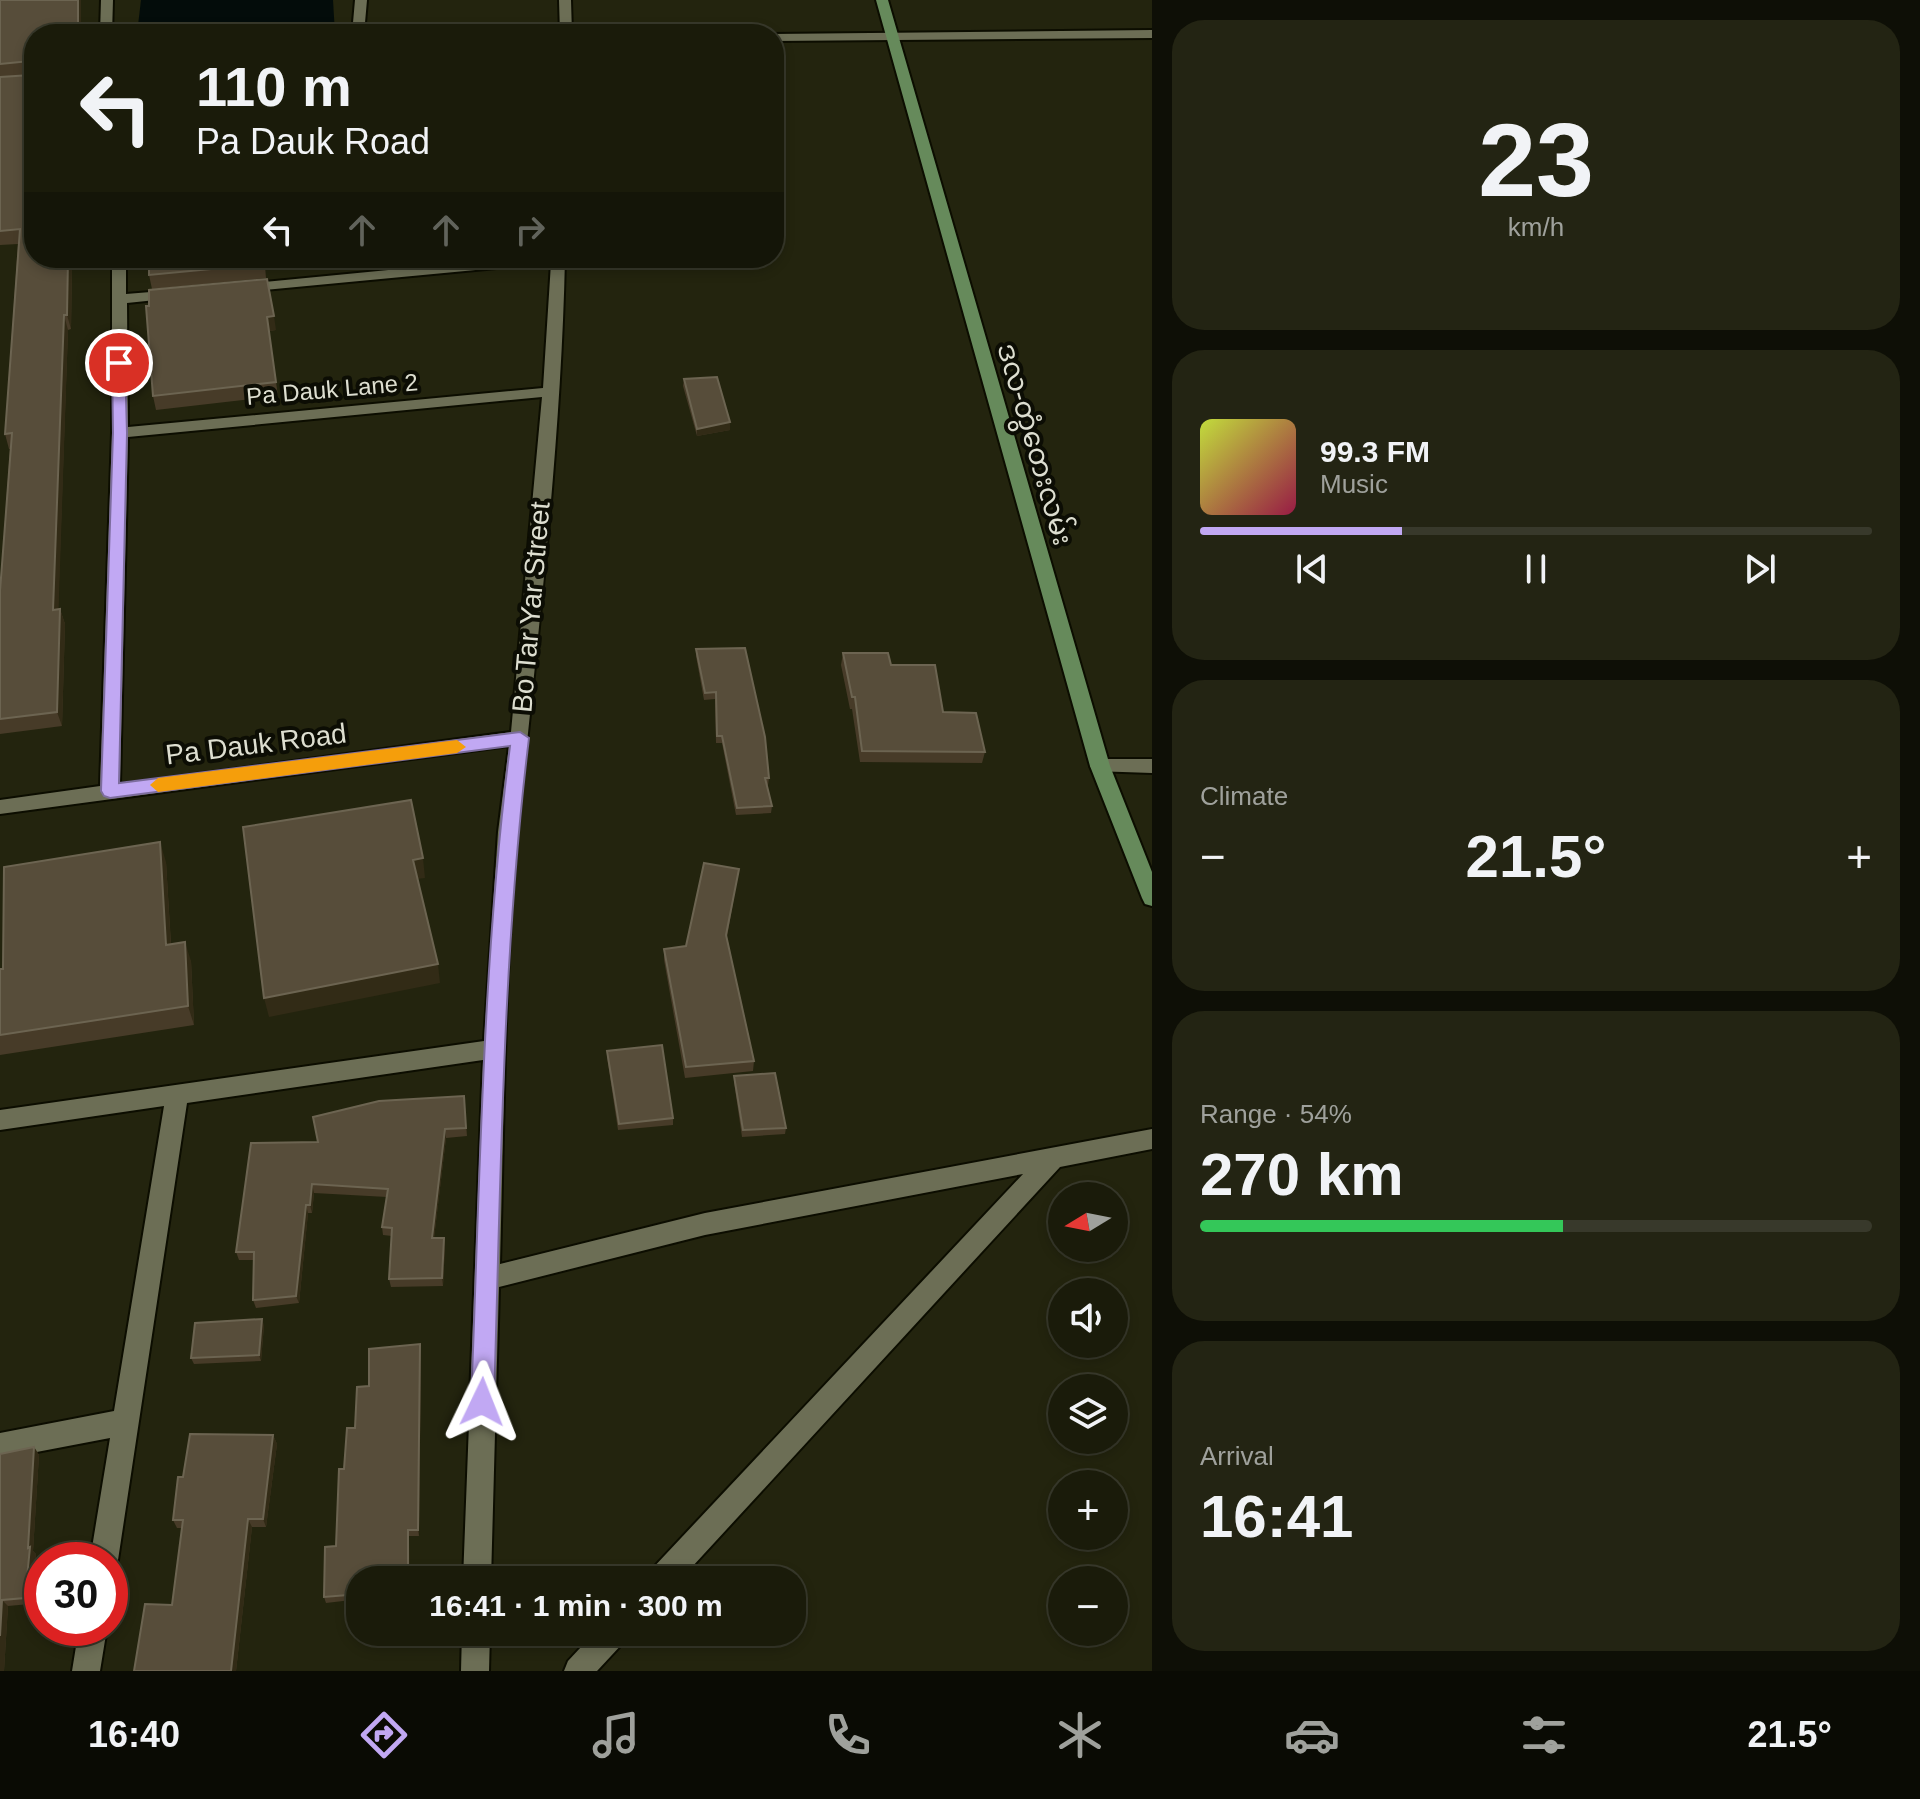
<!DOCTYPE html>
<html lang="en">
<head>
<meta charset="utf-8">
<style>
	:root { --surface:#1a1b0a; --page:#232413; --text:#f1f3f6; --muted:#9fa19c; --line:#38392b; --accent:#c1a8f3 }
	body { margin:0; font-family:Arial,"Noto Sans Myanmar",sans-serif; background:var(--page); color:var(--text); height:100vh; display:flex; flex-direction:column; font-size:30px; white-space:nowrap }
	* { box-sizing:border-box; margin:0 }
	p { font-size:26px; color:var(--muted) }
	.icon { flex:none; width:44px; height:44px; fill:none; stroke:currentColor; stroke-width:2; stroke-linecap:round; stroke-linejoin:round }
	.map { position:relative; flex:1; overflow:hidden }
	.panel { display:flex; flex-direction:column; gap:20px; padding:20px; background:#0e0f06; width:768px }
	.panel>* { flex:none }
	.guide { position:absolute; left:24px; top:24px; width:760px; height:244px; border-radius:32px; box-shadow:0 4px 12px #0003,0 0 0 2px var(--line); background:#1a1b0a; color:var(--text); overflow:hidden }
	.needle { width:52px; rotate:260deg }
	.tools { position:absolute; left:1048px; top:1182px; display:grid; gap:16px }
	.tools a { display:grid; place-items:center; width:80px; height:80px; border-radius:50%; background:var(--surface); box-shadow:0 4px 12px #0003,0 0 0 2px var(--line); font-size:40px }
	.speed { position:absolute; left:24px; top:1542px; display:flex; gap:16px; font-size:40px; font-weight:700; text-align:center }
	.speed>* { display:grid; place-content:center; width:104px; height:104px; border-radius:50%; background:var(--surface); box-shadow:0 4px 12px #0003,0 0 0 2px var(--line); line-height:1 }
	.speed .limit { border:12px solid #d22; background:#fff; color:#111 }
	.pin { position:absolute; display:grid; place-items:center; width:68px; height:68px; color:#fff; margin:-34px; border:4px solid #fff; border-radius:50%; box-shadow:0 2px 8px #0007 }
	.me { position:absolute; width:88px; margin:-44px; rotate:2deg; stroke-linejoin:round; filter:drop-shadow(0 0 6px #0008) }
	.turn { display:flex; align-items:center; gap:28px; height:168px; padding:0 40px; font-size:36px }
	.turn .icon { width:104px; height:104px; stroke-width:2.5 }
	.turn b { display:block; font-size:56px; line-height:68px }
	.lanes { display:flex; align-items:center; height:76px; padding:0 40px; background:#0003; justify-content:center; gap:40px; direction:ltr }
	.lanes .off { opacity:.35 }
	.big { font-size:60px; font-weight:700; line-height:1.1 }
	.panel .card { flex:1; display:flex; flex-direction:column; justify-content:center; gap:12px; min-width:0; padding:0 28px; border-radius:32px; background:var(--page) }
	.panel .dial { align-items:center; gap:0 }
	.dial b { font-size:104px; line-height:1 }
	.song { display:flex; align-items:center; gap:24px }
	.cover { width:96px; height:96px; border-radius:12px; background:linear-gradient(135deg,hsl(70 70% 55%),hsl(340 70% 35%)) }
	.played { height:8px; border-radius:4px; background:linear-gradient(90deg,var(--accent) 30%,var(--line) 30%) }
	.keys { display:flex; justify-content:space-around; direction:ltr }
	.heat { display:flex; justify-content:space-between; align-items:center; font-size:44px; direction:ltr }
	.charge { height:12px; border-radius:6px; background:linear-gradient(90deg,#34c759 54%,var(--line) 0) }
	.trip { position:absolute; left:346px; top:1566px; width:460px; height:80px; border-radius:32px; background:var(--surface); box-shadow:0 4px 12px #0003,0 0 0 2px var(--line); font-weight:700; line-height:80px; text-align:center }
	.tab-bar { display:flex; height:128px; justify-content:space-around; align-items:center; background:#0a0b04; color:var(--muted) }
	.tab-bar .icon { width:56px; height:56px }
	.tab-bar .active { color:var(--accent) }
	.tab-bar b { font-size:36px; color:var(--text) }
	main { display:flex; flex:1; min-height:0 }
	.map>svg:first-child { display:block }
	.water { fill:#030c0a }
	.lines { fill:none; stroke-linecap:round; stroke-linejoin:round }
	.minor-casing { stroke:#0c0d00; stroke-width:4 }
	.secondary-casing { stroke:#0c0d00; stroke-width:4 }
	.minor { fill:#6c6e55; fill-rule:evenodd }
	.secondary { fill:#668a5b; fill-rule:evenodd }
	.wall { fill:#473b28 }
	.shaded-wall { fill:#322b16 }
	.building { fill:#574d3a; stroke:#6c6451; stroke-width:2 }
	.route { fill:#c1a8f3; stroke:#7d6d9e; stroke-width:2 }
	.slow { fill:#f59e0b }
	.labels { text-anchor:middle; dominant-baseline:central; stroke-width:8; stroke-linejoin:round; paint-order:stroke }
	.far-street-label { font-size:24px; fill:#ddded0; stroke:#0c0d04 }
	.street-label { font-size:28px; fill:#ddded0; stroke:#0c0d04 }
</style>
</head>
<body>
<main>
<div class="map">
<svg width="1152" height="1671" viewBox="0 0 1152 1671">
	<rect width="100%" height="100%" fill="#23240e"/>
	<path class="water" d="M141,0H333L335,34H137Z"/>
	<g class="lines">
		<g class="minor-casing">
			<path id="minor" d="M101,0H113L112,34H100Z
				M355,0H367L364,34H352Z
				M559,0H571L572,34H560Z
				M1152,30V38L774,41L772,34Z
				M112,258H126V294L175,290L182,294L175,298L127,303L128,427L543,388L551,263L243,292L236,288L243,284L513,258H565C561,449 537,640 518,830C504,974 504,1120 500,1264L705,1213L1152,1129V1149L1060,1167L680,1580H647L651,1570L1023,1174L705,1235L499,1287L491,1580H463L483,1060L187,1103L118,1560L114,1570L110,1571V1560H90L110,1438L0,1459V1433L114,1411L164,1106L0,1130V1110L484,1041L498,832L509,746L0,814V800L100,786L112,433ZM542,397L511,732L120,784L128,437Z
				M1100,759H1152V773L1093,771L1090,766Z
				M79,1628H107L100,1671H72Z
				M462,1632H490L489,1671H461Z
				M595,1632H628L624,1642L597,1671H564L568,1661Z"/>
		</g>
		<g class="secondary-casing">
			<path id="secondary" d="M876,0H888L1110,766L1152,872V906L1145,904L1142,898L1090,766Z"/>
		</g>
		<use href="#minor" class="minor"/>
		<use href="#secondary" class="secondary"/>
	</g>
	<path class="wall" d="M0,0L34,34V258H70L72,266L71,329L68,330L58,610L60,609L65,624L62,726L0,734V591L10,449H9L5,434L18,244L0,245Z
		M149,258H316L275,262V265L265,266L266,278L152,289L149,275Z
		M146,306L276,330L269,331L278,396L156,410L153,396Z
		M684,379L730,430L697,436L683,386Z
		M696,649L769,778L768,785H767L772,806L771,813L736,815L722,743H716L715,699L704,700L696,656Z
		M843,653L891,665L985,752L982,763L860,762L852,709H850L841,665Z
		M166,862L171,944L191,961L194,1025L0,1055V969H3Z
		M739,869L727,937L754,1061L753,1071L685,1078L664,960V949L686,946Z
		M607,1051L673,1118V1125L618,1130L607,1057Z
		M734,1076L786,1128L785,1134L742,1137L734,1082Z
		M464,1096L467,1136L446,1138L434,1238H444L445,1246L443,1286L391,1287L389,1279L392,1236L383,1235L382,1227L387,1197L314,1193L312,1213H308L299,1303L256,1308L253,1300L254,1260H239L236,1252L318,1142Z
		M264,1325L261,1361L194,1364L191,1358Z
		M420,1344L421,1352L419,1536H409L360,1580V1599L326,1603L324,1597L336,1546L355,1428L369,1386Z
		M273,1435L277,1444L266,1527H252L236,1671H134L172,1605L182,1528H177L173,1520L183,1477Z
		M34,1447L39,1455L33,1551L36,1554L30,1604L8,1606L4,1671H0V1454Z"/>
	<path class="shaded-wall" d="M78,0H81V34H78Z
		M67,258H70L72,266L71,329L67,315Z
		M64,315L68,330L58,625L53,610Z
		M274,316L276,330L269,331L278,396L267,317Z
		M730,422V430L697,436V429Z
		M60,609L65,624L62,726L57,712Z
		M160,842L166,862L172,964L166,945Z
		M423,858L425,878L416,879L413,860Z
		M185,942L191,961L194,1025L188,1006Z
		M438,964L440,983L269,1017L264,998Z
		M445,1129L446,1138L433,1246L432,1238Z
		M312,1184L314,1193L312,1213L310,1205Z
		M306,1205L308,1213L299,1303L296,1296Z
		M444,1238L445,1246L443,1286L442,1278Z
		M262,1319L264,1325L261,1361L259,1355Z
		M420,1344L421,1352L419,1536L418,1530Z
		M273,1435L277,1444L266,1527L263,1519Z
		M34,1447L39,1455L33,1551L36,1554L30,1604L25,1598Z
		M248,1519L252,1527L236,1671H231Z
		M408,1530L409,1536L410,1580H408Z
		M2,1600L8,1606L4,1671H0V1636Z"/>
	<path class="building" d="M0,0H78V34H34V258H68L67,315H64L53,610L60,609L57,712L0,719V591L12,433L5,434L20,229L0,231V77L31,75L34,64L30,61L0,64Z
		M149,258H263L264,264L149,275Z
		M267,279L274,316L267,317L276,382L153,396L146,306H149V290Z
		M717,377L730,422L697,429L684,379Z
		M745,648L765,737L769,778H765L772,806L737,808L722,736H717L716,692L705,693L696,649Z
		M843,653H888L891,665H935L943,712L976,713L985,752L862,751L855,697H852Z
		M411,800L423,858L413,860L438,964L264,998L243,827Z
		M160,842L166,945L185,942L188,1006L0,1035V969H3L4,867Z
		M704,863L739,869L726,935L754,1061L686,1067L664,949L686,946Z
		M662,1045L673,1118L619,1124L607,1051Z
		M775,1073L786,1128L743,1130L734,1076Z
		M464,1096L466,1128L445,1129L432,1238H444L442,1278L389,1279L392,1228L382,1227L388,1189L312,1184L310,1205H306L296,1296L253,1300L254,1252H236L251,1143L318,1142L313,1117L379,1101Z
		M262,1319L259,1355L191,1358L195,1323Z
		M420,1344L418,1530H408V1580H360V1594L324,1597L325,1547L336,1546L339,1469H344L347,1428H355L357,1387L369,1386V1349Z
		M190,1434L273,1435L263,1519H248L231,1671H134L145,1604L172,1605L183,1520H173L178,1477H183Z
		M34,1447L28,1548L30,1547L25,1598L2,1600L0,1636V1454Z"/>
	<path class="route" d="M119,358L125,363L127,433L119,783L520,732L529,738C502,958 501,1181 494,1402L491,1410L482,1413L474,1410L471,1402C480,1183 482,963 510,746L110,798L104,796L101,791L113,433L112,363Z"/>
	<path class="slow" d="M457,740L466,747L457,753L158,792L150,785L158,778Z"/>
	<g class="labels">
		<g class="far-street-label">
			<text transform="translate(332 389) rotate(-5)">Pa Dauk Lane 2</text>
		</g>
		<g class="street-label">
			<text transform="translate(1035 444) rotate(74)">ဒလ-တွံတေးလမ်း</text>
			<text transform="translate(531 607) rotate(-85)">Bo Tar Yar Street</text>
			<text transform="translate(256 744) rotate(-7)">Pa Dauk Road</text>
		</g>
	</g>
</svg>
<div class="tools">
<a><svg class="needle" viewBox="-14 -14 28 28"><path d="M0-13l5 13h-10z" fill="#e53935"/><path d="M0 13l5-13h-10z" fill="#9fa19c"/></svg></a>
<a><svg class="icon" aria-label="sound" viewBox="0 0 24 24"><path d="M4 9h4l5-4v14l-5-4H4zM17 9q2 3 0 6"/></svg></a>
<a><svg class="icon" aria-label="layers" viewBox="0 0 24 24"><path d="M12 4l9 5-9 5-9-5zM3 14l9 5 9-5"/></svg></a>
<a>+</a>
<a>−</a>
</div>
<div class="speed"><div class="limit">30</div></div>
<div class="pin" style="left:119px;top:363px;background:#d93025"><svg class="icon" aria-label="arrive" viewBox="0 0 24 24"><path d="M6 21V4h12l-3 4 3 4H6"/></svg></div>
<svg class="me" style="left:482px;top:1402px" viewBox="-20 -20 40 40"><path d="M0-17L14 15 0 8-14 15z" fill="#c1a8f3" stroke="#fff" stroke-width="4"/></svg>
<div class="trip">16:41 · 1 min · 300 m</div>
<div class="guide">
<div class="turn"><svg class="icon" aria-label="left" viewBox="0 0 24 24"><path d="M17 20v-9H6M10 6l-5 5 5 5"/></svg><div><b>110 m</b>Pa Dauk Road</div></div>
<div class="lanes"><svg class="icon" aria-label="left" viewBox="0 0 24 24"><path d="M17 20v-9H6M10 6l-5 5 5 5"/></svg><svg class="icon off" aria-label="ahead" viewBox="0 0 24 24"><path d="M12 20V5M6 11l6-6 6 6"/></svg><svg class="icon off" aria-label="ahead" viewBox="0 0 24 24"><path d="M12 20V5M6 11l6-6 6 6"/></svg><svg class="icon off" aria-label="right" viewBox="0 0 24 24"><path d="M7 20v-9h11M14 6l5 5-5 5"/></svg></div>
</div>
</div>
<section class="panel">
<div class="card dial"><b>23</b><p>km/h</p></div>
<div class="card">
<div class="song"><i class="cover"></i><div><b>99.3 FM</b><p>Music</p></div></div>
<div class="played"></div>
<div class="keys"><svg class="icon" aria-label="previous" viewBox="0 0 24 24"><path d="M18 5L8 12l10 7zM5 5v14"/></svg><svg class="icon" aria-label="pause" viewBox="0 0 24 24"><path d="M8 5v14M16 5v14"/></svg><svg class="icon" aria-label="next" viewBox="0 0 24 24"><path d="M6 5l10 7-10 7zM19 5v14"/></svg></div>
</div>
<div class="card"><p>Climate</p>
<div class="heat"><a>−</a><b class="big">21.5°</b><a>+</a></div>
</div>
<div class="card"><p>Range · 54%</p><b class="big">270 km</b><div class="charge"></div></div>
<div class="card"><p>Arrival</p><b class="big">16:41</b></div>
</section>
</main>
<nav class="tab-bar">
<b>16:40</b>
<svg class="icon active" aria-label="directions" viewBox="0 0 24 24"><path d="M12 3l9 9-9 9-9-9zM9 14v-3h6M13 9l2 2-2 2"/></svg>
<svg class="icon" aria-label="music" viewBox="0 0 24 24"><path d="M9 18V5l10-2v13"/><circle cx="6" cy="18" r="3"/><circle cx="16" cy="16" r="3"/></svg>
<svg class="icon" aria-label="phone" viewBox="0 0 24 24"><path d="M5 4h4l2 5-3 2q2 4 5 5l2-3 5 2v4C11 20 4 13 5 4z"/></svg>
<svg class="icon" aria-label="climate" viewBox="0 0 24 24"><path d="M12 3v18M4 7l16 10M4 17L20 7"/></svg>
<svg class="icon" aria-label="car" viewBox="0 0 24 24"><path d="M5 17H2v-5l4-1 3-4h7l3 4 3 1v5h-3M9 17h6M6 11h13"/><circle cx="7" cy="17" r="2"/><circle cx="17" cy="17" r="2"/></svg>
<svg class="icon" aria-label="filters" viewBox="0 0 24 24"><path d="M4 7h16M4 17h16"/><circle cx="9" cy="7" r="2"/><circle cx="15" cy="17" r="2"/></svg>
<b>21.5°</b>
</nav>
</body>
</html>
